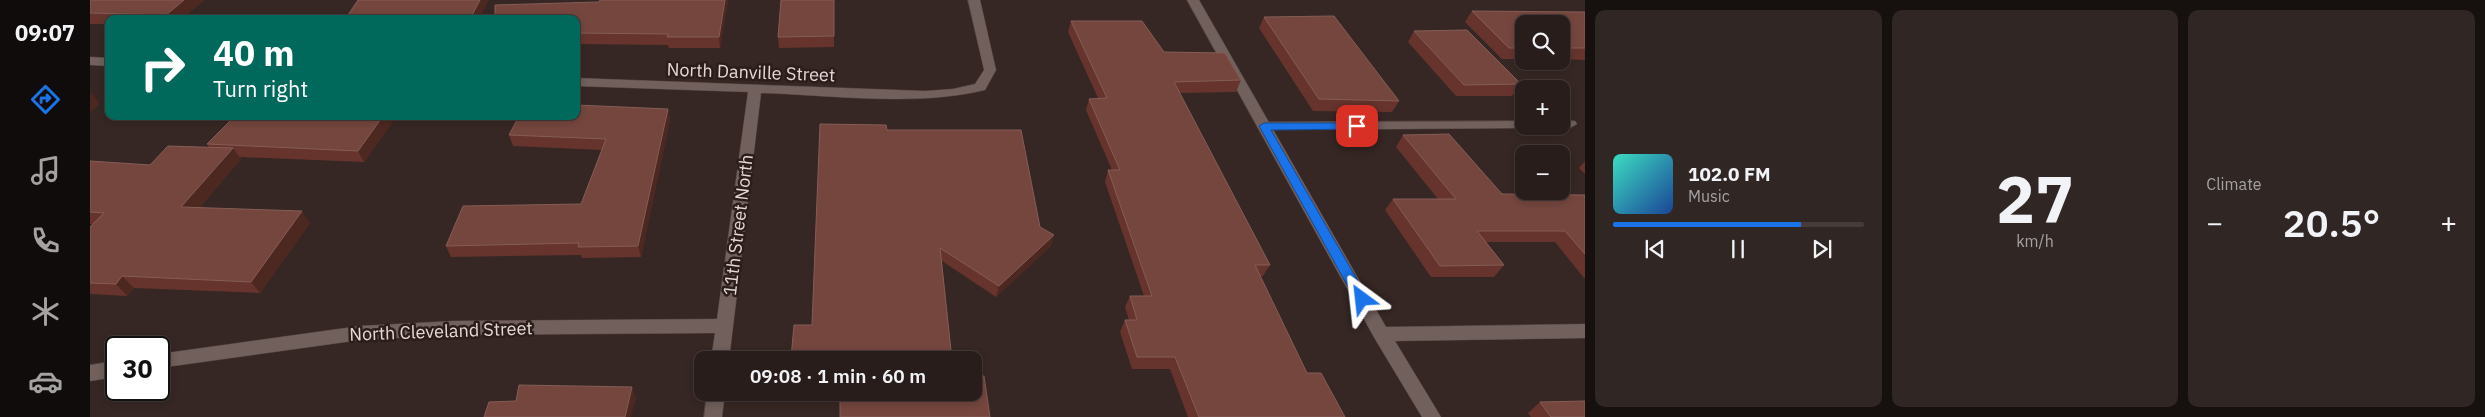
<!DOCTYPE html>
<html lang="en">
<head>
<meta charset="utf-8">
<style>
	:root { --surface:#281d1b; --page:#302624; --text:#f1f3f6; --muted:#a5a2a3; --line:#443b3a; --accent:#1a73e8 }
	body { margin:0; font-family:"IBM Plex Sans",sans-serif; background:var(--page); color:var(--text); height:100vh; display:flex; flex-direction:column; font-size:19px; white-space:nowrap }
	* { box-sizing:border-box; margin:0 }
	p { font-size:16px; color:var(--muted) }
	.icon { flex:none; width:28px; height:28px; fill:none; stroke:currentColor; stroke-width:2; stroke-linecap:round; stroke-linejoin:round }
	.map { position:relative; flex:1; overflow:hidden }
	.drawer { display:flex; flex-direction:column; gap:10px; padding:10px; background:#16100f; width:900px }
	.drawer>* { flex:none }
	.hud { position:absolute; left:15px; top:15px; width:475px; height:105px; border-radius:10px; box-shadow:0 2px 8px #0003,0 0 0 1px var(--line); background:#00695c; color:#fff; overflow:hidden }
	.fabs { position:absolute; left:1425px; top:15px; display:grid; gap:10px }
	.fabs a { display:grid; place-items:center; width:55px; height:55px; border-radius:10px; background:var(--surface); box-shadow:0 2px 8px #0003,0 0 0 1px var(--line); font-size:25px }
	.speed { position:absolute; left:15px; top:336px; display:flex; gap:10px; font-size:25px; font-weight:700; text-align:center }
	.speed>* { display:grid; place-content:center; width:65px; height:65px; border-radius:50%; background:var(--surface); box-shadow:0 2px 8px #0003,0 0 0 1px var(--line); line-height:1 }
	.speed .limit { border:2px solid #111; border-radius:8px; background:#fff; color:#111 }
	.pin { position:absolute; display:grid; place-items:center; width:42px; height:42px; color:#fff; margin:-21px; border-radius:10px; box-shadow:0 2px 8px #0006 }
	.me { position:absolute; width:55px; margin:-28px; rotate:330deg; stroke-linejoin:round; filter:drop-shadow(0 0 4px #0008) }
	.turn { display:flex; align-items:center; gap:18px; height:105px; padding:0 25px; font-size:22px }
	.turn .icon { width:65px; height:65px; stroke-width:2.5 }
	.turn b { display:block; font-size:35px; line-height:42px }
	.big { font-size:38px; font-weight:600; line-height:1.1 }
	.drawer .card { flex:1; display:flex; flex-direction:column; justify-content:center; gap:8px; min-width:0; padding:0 18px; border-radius:10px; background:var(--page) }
	.drawer .dial { align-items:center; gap:0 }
	.dial b { font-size:65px; line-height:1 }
	.song { display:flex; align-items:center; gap:15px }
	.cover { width:60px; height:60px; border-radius:8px; background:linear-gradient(135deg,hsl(170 70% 55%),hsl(220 70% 35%)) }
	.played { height:5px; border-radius:2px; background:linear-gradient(90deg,var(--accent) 75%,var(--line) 75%) }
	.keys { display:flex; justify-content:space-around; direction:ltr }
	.heat { display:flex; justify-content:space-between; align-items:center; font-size:28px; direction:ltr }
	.drawer .tiles { flex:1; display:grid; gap:10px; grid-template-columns:repeat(3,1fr) }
	.trip { position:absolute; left:604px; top:351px; width:288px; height:50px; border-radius:10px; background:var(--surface); box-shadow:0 2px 8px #0003,0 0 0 1px var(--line); font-weight:600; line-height:50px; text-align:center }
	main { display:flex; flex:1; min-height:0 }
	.dock { display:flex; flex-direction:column; width:90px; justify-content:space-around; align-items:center; background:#100c0b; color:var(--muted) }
	.dock .icon { width:35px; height:35px }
	.dock .selected { color:var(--accent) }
	.dock b { font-size:22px; color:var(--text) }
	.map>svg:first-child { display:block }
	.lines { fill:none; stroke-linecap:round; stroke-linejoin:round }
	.service-casing { stroke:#504442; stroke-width:1 }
	.minor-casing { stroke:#504442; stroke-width:1 }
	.service { fill:#71605c; fill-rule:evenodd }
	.minor { fill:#71605c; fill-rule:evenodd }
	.wall { fill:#66342c }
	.shaded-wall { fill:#4d2821 }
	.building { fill:#74463e; stroke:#855d56 }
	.route { fill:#1a73e8; stroke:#114b97 }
	.labels { text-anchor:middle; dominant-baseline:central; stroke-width:5; stroke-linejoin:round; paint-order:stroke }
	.street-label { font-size:18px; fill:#e3d9d7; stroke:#2c1d1a }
</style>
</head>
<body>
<main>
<nav class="dock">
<b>09:07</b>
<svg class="icon selected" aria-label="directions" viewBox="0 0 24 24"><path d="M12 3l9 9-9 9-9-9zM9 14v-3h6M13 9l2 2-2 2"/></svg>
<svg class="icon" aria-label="music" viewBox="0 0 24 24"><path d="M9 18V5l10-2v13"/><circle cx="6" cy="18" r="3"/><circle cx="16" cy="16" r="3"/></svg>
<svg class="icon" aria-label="phone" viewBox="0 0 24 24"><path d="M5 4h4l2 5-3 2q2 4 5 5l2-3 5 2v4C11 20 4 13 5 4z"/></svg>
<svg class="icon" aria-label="climate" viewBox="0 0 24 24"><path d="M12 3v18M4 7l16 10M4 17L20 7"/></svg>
<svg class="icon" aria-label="car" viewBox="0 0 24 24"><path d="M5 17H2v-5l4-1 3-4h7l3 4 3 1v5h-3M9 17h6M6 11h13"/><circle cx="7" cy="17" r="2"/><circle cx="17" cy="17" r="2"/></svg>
</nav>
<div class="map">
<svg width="1495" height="417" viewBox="0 0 1495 417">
	<rect width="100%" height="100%" fill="#362724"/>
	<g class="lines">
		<g class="service-casing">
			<path id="service" d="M1471,120L1485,121L1487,124L1480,128L1466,127L1471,126Z
				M1434,121V126H1440L1439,128L1174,130L1167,126L1174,122Z"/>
		</g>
		<g class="minor-casing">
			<path id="minor" d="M878,0H890L906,70L895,90C826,107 742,95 671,93L639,360H621L625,333L364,335L270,340L69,368V354L270,326L364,321L627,319L658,92L486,86V78L835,91L863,89L885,84L894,70Z
				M1097,0H1109L1296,327L1495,324V338L1305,341L1351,417H1332L1285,339Z
				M0,57L19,58V66L0,65Z
				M26,361V377L0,381V365Z
				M617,392H635L632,417H614Z"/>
		</g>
		<use href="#service" class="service"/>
		<use href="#minor" class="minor"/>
	</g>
	<path class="wall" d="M0,0H114L91,19H19V24H0Z
		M638,0L630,48H579L578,45L488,44L486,48V19L509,2Z
		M744,0V47L689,48L688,37Z
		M1382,11L1495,12V60L1471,59V24H1434V59H1412L1375,22Z
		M1174,17L1309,101L1302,112L1223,111L1169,28Z
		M981,21L1074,52L1151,80L1146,92L1089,93L1180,265L1173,276H1170L1217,373L1255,417H1098L1080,369H1042L1030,332L1035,320H1039L1035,307L1040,296H1054L1015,182L1018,170H1022L996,110L999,99L1008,98L978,32Z
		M1324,31L1431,84L1422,96H1366L1318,42Z
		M578,109L580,120L551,257L492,258L491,255L361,257L356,246L491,204L512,150L423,146L419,135Z
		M307,116L274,162L150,157L151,159L110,207L220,223L170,293L44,288L37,296L0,294V227L3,224H0V161L60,165L119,147L117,144Z
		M797,130L950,227L961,246L906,297L852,261L862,360H701V358L722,325Z
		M1313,135L1412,194L1495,195V278H1494L1465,242H1396L1414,265L1404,277H1341L1295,210L1303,199H1348L1306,147Z
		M1495,161V174L1489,168Z
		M1450,402L1495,417H1441L1438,413Z"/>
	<path class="shaded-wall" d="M94,0H114L91,19H78L76,15Z
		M390,0H399L389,19H380Z
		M635,0H638L630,48L629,37Z
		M1,92L10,104L0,113V93Z
		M578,109L580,120L551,257L548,246Z
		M293,116H307L274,162L268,151Z
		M143,148L151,159L101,218L91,207Z
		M212,211L220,223L170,293L161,282Z
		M964,235L961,246L906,297L909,286Z
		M32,276L44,288L37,296L26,284Z
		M542,387L546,398L541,417H535Z"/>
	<path class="building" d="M0,0H94L76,15L0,13Z
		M268,0H390L380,19L256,18Z
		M510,0H635L629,37H577L578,34L486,33V19H405V5L509,2Z
		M691,0H744V36L688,37Z
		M1382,11L1495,12V48H1471V24H1434V48H1419Z
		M1244,16L1309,101L1229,99L1174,17Z
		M981,21H1052L1074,52L1135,53L1151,80L1084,82L1180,265H1165L1217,373H1231L1255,417H1109L1085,357H1047L1035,320H1047L1040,296H1062L1018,170H1030L999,99L1017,98Z
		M1377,30L1431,84L1374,85L1324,31Z
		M486,105L578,109L548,246L488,247L489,243L356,246L373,206L491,204L516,139L419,135L429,116H486Z
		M145,116H293L268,151L117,144Z
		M730,124L796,125L797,130H931L950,227L964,235L909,286L850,248L862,360H750V358H701L704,325H722Z
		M1359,134L1412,194L1495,195V254L1475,231H1387L1414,265L1350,266L1303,199H1366L1313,135Z
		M78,146L143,148L91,207L212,211L161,282L32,276L26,284L0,283V227L14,213L0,212V161L60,165Z
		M882,376H894L900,417H750V392H882Z
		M429,385L542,387L535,417H394L399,402L426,401Z
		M1495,401V417H1461L1450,402Z"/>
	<path class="route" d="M1174,123H1267L1272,126L1267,129L1181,130L1276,295L1278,299L1276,303H1267L1169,126Z"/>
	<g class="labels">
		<g class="street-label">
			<text transform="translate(661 72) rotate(2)">North Danville Street</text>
			<text transform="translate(648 225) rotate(-83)">11th Street North</text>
			<text transform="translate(351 331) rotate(-2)">North Cleveland Street</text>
		</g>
	</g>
</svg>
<div class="fabs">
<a><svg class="icon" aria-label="search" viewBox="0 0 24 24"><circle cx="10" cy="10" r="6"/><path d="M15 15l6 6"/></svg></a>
<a>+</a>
<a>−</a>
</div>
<div class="speed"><div class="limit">30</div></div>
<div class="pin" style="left:1267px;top:126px;background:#d93025"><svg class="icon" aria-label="arrive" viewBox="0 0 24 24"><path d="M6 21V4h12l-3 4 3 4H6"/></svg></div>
<svg class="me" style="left:1272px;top:299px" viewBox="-20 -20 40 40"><path d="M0-17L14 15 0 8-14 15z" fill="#1a73e8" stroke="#fff" stroke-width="4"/></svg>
<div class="trip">09:08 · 1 min · 60 m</div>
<div class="hud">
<div class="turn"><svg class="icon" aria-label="right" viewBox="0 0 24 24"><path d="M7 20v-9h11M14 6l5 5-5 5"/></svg><div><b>40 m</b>Turn right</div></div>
</div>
</div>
<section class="drawer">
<div class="tiles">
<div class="card">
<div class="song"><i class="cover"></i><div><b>102.0 FM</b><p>Music</p></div></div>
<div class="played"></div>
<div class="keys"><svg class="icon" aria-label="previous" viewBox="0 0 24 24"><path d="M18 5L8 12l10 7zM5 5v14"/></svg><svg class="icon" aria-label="pause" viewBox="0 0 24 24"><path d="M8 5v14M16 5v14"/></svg><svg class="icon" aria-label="next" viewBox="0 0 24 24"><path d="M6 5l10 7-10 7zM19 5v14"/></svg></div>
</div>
<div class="card dial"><b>27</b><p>km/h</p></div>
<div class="card"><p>Climate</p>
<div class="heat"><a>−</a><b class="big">20.5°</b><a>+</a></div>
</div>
</div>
</section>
</main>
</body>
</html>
